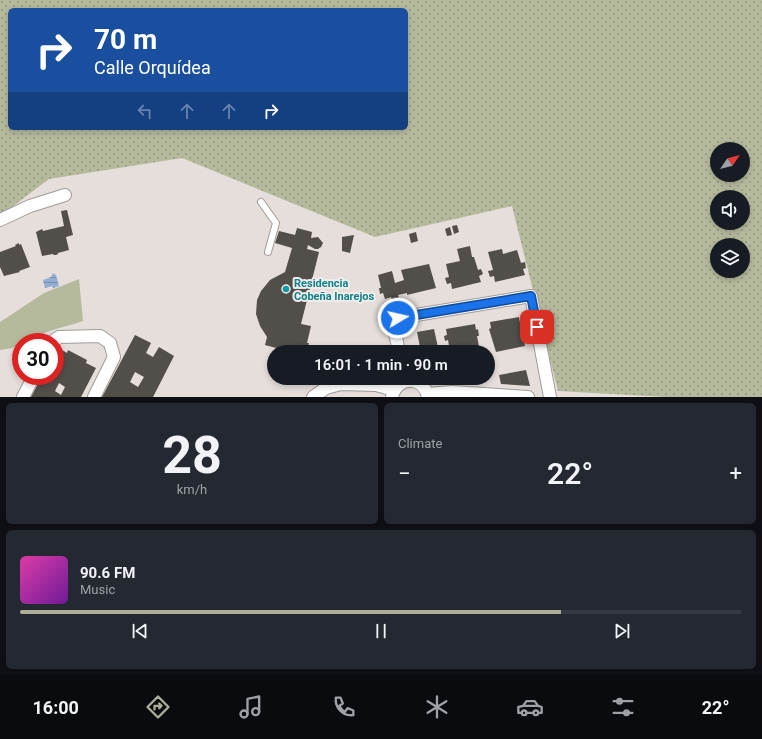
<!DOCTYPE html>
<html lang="en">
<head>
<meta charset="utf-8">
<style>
	:root { --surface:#171b24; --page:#242831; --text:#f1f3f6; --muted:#9ea1a6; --line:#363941; --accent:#aeae98 }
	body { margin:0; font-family:Roboto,sans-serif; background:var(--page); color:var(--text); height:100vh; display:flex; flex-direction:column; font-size:15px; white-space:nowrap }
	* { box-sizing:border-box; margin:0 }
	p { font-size:13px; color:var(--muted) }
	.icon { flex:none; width:22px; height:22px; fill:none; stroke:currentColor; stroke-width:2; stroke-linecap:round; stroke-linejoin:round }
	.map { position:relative; height:397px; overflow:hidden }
	.drawer { display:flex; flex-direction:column; gap:6px; padding:6px; background:#0d0f14; flex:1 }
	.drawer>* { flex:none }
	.guide { position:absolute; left:8px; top:8px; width:400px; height:122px; border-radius:6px; box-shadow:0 2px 6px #0003; background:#1a4fa0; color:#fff; overflow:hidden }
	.needle { width:26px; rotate:55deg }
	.tools { position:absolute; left:710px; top:142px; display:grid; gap:8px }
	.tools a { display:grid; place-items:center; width:40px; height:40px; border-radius:50%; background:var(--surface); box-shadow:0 2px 6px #0003; font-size:20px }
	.speed { position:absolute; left:12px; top:333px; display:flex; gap:8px; font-size:20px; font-weight:700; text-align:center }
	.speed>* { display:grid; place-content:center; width:52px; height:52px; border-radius:50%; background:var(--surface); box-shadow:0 2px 6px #0003; line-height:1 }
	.speed .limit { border:6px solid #d22; background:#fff; color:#111 }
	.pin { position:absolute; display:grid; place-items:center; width:34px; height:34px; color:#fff; margin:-17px; border-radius:8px; box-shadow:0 2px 6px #0006 }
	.me { position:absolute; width:44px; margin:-22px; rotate:81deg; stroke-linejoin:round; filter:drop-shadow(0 0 3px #0008) }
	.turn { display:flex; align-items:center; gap:14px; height:84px; padding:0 20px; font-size:18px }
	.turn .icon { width:52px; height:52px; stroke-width:2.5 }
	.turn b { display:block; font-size:28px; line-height:34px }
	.lanes { display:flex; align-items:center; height:38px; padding:0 20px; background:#0003; justify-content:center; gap:20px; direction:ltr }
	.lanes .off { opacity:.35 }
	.big { font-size:30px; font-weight:600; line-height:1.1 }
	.drawer .widget { flex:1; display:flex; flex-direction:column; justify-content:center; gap:6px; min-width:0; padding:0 14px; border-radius:6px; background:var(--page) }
	.drawer .dial { align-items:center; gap:0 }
	.dial b { font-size:52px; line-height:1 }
	.song { display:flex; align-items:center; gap:12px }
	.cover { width:48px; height:48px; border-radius:6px; background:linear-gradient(135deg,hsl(320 70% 55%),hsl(280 70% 35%)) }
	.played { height:4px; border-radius:2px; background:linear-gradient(90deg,var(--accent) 75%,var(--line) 75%) }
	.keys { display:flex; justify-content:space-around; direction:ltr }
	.heat { display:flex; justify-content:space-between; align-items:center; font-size:22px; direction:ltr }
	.drawer .tiles { flex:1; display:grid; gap:6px; grid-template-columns:1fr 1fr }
	.widget:last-child { grid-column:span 2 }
	.trip { position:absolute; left:267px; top:345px; width:228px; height:40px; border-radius:20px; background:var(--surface); box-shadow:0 2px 6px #0003; font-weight:600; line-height:40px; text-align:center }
	.tabs { display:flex; height:64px; justify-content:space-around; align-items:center; background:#090b0e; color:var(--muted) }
	.tabs .icon { width:28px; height:28px }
	.tabs .on { color:var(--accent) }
	.tabs b { font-size:18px; color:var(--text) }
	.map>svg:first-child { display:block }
	.green { fill:#b6ba9d }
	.park { fill:url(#park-dots); fill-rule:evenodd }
	.water { fill:url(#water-rules) }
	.building { fill:#524e49; fill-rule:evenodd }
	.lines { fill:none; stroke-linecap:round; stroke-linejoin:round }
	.lane-casing { stroke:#a29b97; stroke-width:8 }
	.street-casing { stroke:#a29b97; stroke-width:14 }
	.lane { stroke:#fff; stroke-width:6 }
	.street { stroke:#fff; stroke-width:12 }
	.route-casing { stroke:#114b97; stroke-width:10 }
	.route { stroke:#1a73e8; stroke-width:7 }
	.culture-dot { fill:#0f9aa8; stroke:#f3ece8; stroke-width:1.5 }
	.labels { text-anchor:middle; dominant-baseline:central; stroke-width:4; stroke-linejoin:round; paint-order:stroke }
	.culture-label { font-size:11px; font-weight:bold; fill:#0d838f; stroke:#f3ece8; text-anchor:start }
</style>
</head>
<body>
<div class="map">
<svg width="762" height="397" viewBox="0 0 762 397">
	<defs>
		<pattern id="park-dots" width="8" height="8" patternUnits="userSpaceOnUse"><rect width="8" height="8" fill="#b6ba9d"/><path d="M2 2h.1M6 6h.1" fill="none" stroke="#949780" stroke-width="1.8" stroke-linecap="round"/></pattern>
		<pattern id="water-rules" width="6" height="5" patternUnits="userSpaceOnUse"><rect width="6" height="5" fill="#92aed4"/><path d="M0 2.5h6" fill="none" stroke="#788eac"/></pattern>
	</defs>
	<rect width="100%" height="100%" fill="#e6dedb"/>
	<path class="green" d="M79,279L83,321C72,325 61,327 50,331C40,334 31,342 21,342V344L12,348L0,350V322L44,293Z"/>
	<path class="park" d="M0,0H762V397H665L558,391L512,206L375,237L182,158L49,179L0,216ZM10,10H406V128H10ZM717,149H743V175H717ZM717,197H743V223H717ZM717,245H743V271H717Z"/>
	<path class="water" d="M53,273L56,275L59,286L53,288L52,286L45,288L43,280L51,277Z"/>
	<path class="building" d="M67,210L73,235L66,237L69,250L58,253V254L56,255H54L53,254L42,256L36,232L42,229L43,231L64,226L61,211Z
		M457,225L459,232L454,234L452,226Z
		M450,227L452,235L447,236L445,229Z
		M297,228L312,232L311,238L318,237L323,243L321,247L318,249H315L308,245L307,249L319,252L301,324L311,326L307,343H309L307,352H301L280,347V349L265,345L267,337L260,326L256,314L257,300L261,291L270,280L285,272L292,248L275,243L279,231L295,235Z
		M416,232L418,241L411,243L409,234Z
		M354,235L350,253L342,251V237Z
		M19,243V245L21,244L30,267L19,271L20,272L4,276L0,267V252L16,246L15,245Z
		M470,246L472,257H474L478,270L481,269L483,274L479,276L481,282L452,289L451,283L447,284L445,278L449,277L446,264L460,261L457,249Z
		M502,249L503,254L517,250L521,263L525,262L526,268L523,269L525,275L495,282L494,276L490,277L488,271L493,270L488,252Z
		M429,264L436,288L407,295V293L398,295L402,307L394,308L391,297L385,299L383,293L380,294L379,288H381L378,275L392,271L395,283L404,280L401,270Z
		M519,317L520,323L523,322L524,327L521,328L525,346L496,352L489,329L491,328L490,322Z
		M475,324L476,330L478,329L479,336H477L480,352H465V350L450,352L448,340L445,341L444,336L447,335L446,329Z
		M434,329L439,352H421L417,332Z
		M135,335L151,343L146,353L153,357L159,347L174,356L153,397H102ZM135,372L144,377L138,387L130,382Z
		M57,347L67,353L68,350L87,360L86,363L96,368L81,397H31L42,376H55V351ZM59,383L65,387L61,395L55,391Z
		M526,370L530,386L501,384L499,375Z"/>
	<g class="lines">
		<g class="lane-casing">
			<path id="lane" d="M261,202L276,223L268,252"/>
		</g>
		<g class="street-casing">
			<path id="street" d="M0,220L30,206L65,195
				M52,342L59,337L100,336L110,343L114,357L94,397
				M399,352L393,323L398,318L531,296L550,397
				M427,394L452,392L528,397
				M23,397L34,376
				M313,397L326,388L341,384L376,385L394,390
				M392,397C396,376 424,375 428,397"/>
		</g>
		<use href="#lane" class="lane"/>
		<use href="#street" class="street"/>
	</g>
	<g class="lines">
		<g class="route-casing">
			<path id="route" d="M398,318L531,296L537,327"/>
		</g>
		<use href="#route" class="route"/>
	</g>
	<circle class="culture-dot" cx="286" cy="289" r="4"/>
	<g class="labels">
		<g class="culture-label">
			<text x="294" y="283">Residencia<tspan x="294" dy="13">Cobeña Inarejos</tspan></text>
		</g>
	</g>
</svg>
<div class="tools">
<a><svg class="needle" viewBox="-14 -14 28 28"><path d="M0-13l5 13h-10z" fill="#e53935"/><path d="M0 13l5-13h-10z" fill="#9ea1a6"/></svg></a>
<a><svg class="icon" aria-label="sound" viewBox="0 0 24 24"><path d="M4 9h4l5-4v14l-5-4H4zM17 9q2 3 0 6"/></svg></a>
<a><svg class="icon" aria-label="layers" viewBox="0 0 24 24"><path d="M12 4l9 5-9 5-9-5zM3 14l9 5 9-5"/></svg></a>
</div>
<div class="speed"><div class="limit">30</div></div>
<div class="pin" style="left:537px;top:327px;background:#d93025"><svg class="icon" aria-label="arrive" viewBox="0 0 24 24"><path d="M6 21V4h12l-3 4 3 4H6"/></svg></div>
<svg class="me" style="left:398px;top:318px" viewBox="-20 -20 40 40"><circle r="17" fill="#1a73e8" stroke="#fff" stroke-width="3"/><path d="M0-11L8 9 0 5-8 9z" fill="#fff"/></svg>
<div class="trip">16:01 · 1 min · 90 m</div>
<div class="guide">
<div class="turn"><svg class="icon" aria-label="right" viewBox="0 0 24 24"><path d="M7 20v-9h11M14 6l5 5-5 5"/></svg><div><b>70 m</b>Calle Orquídea</div></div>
<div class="lanes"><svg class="icon off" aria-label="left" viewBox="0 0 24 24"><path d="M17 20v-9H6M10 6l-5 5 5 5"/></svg><svg class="icon off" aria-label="ahead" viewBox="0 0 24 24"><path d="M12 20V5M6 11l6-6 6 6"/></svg><svg class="icon off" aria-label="ahead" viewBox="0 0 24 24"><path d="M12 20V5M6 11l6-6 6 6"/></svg><svg class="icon" aria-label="right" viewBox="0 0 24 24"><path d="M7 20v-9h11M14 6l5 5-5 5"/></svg></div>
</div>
</div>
<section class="drawer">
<div class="tiles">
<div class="widget dial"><b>28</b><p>km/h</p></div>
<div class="widget"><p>Climate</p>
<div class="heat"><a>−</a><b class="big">22°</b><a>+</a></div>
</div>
<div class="widget">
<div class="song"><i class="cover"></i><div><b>90.6 FM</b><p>Music</p></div></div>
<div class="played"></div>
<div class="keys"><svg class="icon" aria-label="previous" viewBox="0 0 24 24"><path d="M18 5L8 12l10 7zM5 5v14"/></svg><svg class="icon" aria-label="pause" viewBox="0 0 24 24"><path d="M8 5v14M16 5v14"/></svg><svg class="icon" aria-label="next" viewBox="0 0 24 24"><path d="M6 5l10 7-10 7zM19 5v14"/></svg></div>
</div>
</div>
</section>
<nav class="tabs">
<b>16:00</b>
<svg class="icon on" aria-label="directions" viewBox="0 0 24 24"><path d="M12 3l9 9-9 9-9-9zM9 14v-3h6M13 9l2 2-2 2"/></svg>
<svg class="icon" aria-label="music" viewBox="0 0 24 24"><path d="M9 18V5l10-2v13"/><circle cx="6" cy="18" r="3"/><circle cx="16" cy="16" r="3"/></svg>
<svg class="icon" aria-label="phone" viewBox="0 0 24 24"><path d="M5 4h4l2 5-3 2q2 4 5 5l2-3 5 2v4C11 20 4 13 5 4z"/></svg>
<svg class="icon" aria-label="climate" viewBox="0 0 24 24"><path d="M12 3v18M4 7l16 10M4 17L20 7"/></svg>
<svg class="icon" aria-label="car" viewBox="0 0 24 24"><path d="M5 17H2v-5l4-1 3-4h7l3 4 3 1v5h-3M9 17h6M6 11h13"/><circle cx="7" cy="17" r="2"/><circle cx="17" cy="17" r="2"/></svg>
<svg class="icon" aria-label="filters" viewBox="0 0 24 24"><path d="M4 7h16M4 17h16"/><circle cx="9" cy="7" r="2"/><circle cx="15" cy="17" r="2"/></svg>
<b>22°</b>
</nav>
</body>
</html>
